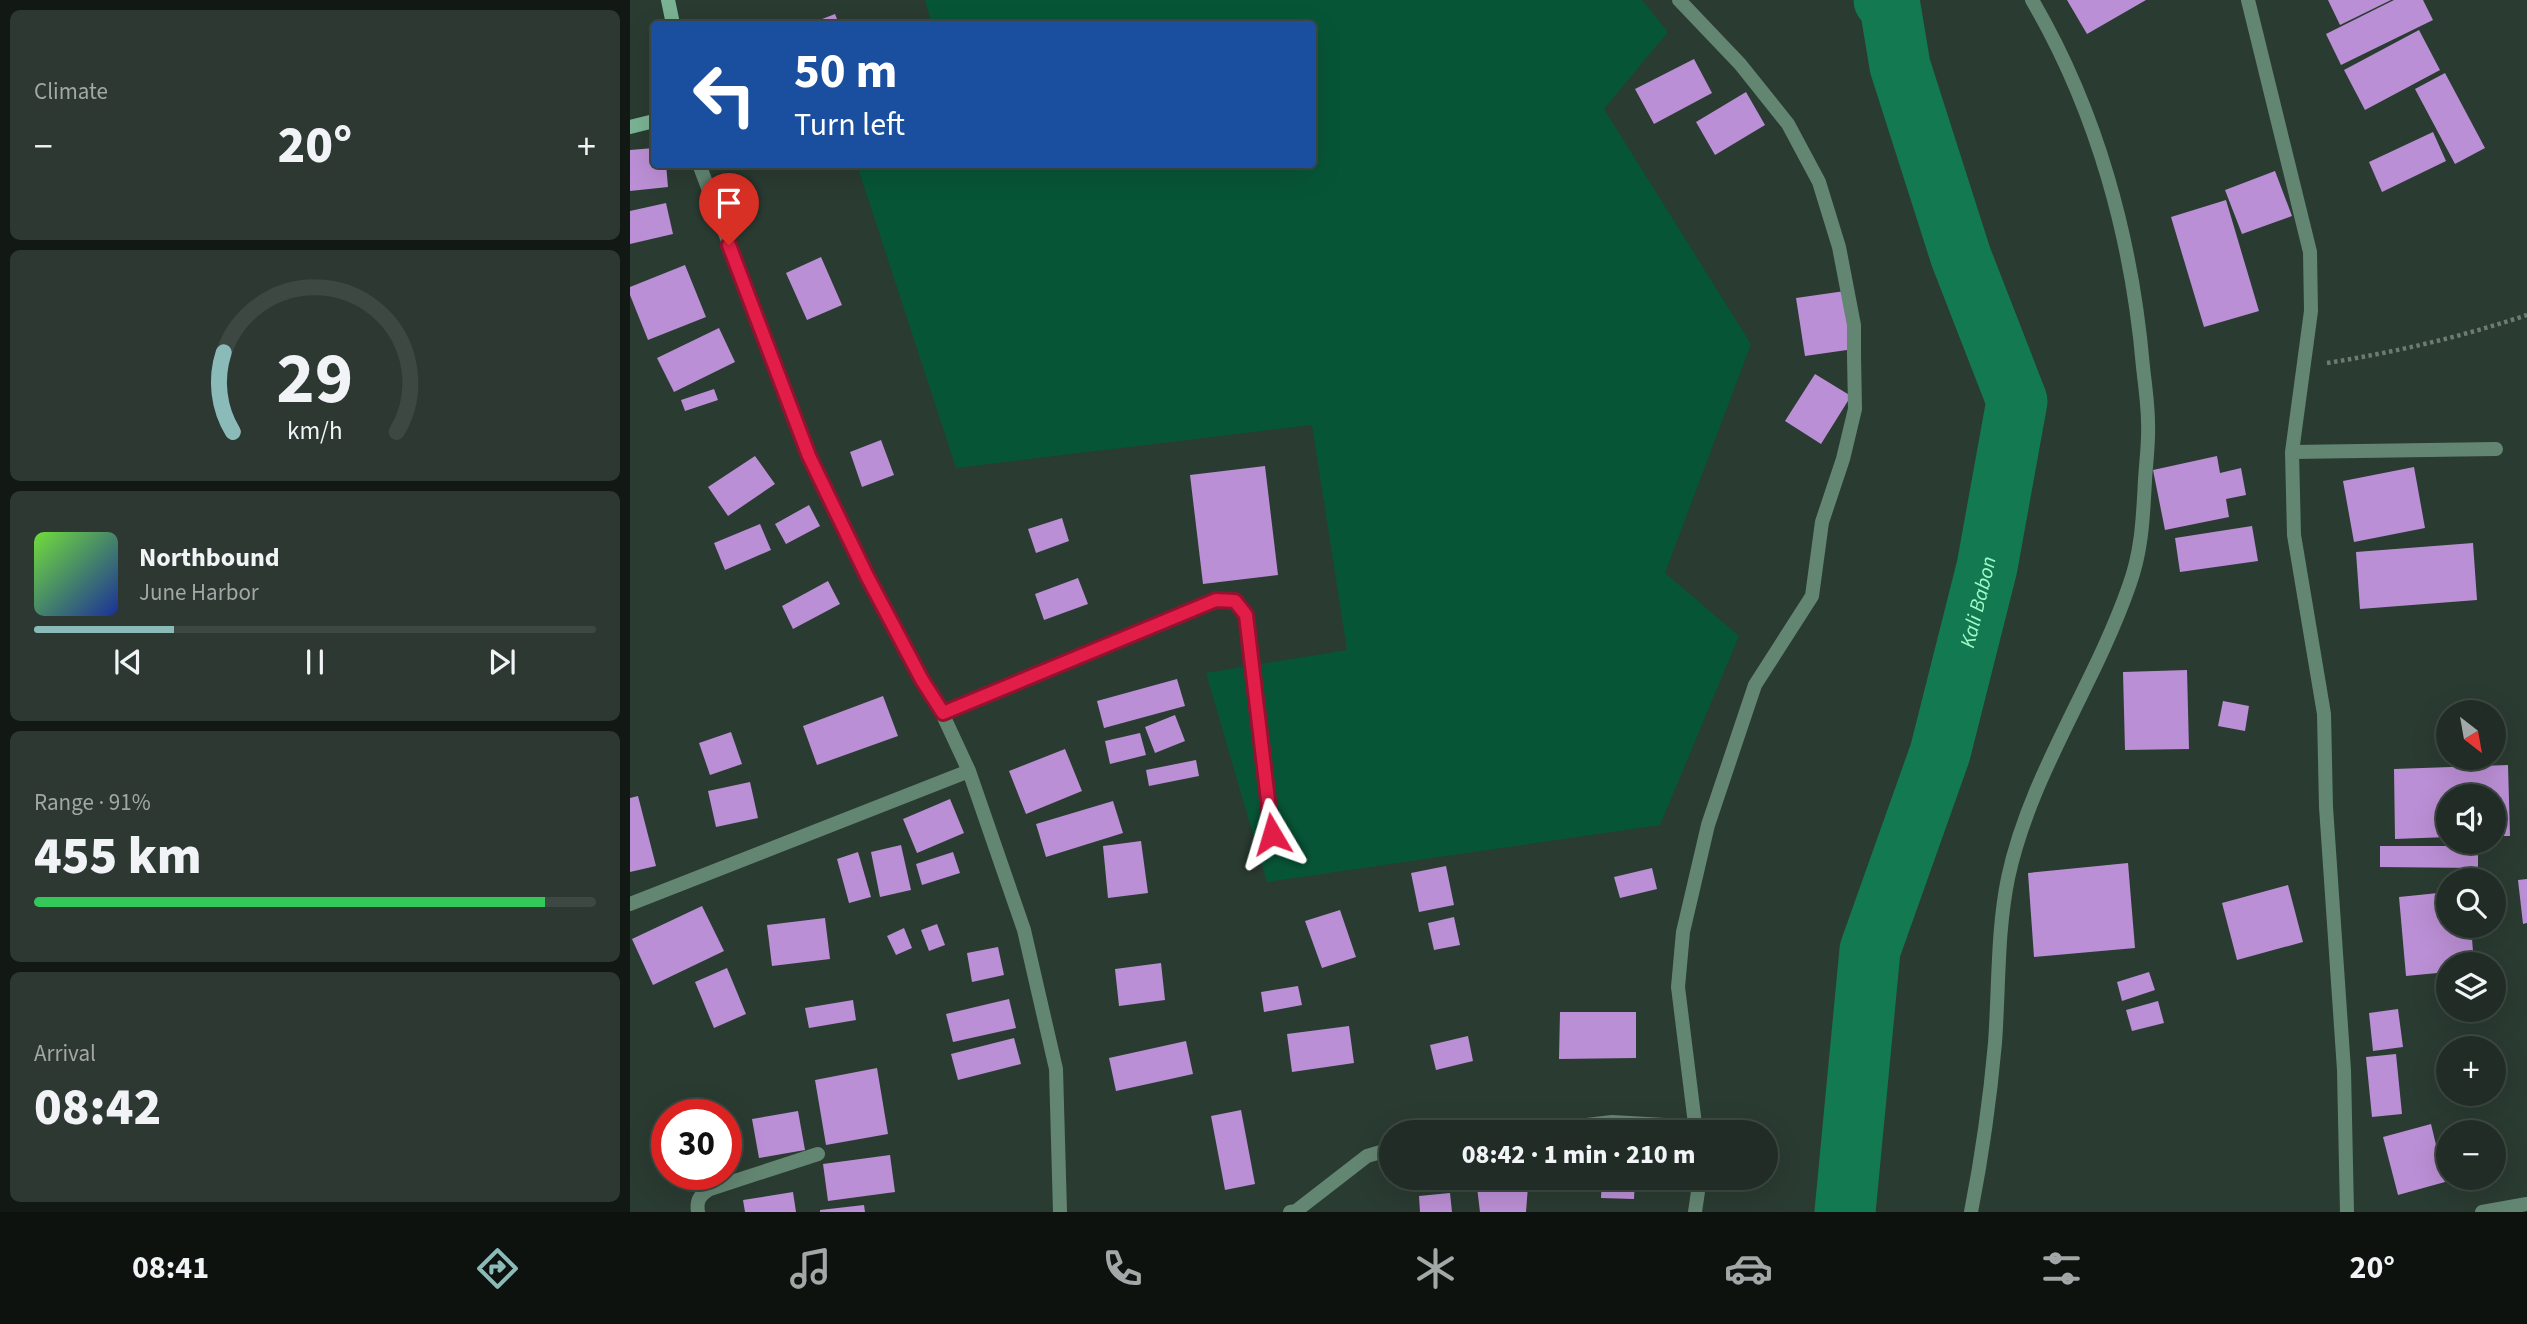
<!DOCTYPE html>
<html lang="en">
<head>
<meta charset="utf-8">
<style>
	:root { --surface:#202c25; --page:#2d3832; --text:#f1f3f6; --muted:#a2a7a7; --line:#3d4842; --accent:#8bbbb9 }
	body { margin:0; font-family:"Source Sans 3",sans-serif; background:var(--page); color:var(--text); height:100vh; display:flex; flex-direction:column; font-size:26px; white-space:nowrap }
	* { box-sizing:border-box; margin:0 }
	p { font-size:23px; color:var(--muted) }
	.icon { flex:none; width:38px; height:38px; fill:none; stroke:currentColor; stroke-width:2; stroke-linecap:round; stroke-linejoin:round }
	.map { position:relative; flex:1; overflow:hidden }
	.details { display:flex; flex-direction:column; gap:10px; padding:10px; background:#121814; width:630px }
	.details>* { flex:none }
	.top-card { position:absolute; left:21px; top:21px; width:665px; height:147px; border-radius:7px; box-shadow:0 7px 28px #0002,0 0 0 2px var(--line); background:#1a4fa0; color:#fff; overflow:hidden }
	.needle { width:46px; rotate:149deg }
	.tools { position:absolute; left:1806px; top:700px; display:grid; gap:14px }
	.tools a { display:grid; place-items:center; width:70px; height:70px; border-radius:50%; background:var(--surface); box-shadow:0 7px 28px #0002,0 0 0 2px var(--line); font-size:35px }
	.speed { position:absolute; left:21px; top:1099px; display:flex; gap:14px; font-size:35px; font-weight:700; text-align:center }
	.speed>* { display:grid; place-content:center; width:91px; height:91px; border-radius:50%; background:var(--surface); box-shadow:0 7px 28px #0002,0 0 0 2px var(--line); line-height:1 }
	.speed .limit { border:10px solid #d22; background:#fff; color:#111 }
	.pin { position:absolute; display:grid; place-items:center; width:60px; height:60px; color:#fff; margin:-72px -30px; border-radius:50% 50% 50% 0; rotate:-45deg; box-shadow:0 0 7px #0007 }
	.pin .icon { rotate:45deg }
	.me { position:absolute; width:77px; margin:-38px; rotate:353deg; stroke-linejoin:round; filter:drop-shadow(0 0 5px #0008) }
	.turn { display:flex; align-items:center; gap:24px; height:147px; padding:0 28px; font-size:32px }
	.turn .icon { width:91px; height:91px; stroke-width:2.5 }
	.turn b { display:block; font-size:49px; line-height:60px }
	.big { font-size:52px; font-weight:800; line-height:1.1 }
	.details .card { flex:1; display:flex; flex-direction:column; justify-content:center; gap:10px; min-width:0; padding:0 24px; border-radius:10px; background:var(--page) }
	.details .dial { align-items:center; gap:0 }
	.dial svg { height:182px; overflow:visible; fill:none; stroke:var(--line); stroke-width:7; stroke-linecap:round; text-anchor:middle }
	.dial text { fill:var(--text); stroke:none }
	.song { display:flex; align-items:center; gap:21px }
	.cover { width:84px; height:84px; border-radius:10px; background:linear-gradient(135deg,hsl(100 70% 55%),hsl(230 70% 35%)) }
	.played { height:7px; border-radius:4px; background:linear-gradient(90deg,var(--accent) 25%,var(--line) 25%) }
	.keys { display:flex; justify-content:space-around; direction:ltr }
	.heat { display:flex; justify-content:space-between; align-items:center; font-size:38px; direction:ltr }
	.charge { height:10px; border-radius:5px; background:linear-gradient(90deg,#34c759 91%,var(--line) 0) }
	.trip { position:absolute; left:749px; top:1120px; width:399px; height:70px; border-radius:35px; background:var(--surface); box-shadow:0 7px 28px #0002,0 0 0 2px var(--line); font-weight:800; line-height:70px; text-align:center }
	.dock { display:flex; height:112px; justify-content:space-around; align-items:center; background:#0d120f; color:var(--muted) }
	.dock .icon { width:49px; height:49px }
	.dock .on { color:var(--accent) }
	.dock b { font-size:32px; color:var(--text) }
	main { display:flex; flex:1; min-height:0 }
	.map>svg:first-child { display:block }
	.green { fill:#075537 }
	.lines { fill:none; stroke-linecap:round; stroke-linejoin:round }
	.river { stroke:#137950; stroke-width:61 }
	.building { fill:#bb8fd5 }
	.path { stroke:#6d7c73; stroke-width:4.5; stroke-dasharray:3.5 3.5; stroke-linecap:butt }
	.street { stroke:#638672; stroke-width:14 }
	.secondary { stroke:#7ab394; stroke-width:14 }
	.route-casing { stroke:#92132f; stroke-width:18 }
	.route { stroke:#e11d48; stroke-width:12 }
	.labels { text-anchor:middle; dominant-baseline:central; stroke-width:7; stroke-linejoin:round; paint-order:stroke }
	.water-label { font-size:21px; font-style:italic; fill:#9ffbca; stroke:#18201b }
</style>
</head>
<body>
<main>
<section class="details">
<div class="card"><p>Climate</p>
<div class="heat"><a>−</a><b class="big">20°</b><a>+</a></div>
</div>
<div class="card dial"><svg viewBox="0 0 100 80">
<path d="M14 69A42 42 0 1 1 86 69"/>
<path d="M14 69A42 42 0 0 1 10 34" stroke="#8bbbb9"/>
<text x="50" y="56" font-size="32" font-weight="700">29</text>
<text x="50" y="72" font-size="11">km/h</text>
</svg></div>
<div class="card">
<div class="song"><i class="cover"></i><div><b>Northbound</b><p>June Harbor</p></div></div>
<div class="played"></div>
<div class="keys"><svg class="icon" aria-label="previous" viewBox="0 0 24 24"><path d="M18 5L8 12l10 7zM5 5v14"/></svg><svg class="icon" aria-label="pause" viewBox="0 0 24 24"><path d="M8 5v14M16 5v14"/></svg><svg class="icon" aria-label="next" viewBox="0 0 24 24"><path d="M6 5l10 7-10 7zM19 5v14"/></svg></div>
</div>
<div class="card"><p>Range · 91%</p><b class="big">455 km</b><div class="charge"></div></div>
<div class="card"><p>Arrival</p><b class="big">08:42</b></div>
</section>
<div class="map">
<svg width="1897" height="1212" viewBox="0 0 1897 1212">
	<rect width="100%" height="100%" fill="#2a3b31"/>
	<path class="green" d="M295,0H1012L1038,32L974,109L1121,344L1035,573L1109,636L1030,825L637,882L576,673L717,650L682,425L326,468L227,165L682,164V24H302Z"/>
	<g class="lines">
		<path class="river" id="s1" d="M1215,1212L1240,950L1310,753L1357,567L1387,401L1331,257L1270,66L1260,6L1254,0"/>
	</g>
	<path class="building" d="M1437,0H1516L1457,34Z
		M1698,0H1761L1710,25Z
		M1764,0H1793L1803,20L1711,65L1696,34Z
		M205,14L209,24H188L187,21Z
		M1789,30L1810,70L1735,110L1714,70Z
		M1064,59L1082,93L1024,124L1005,89Z
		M1815,73L1855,148L1825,164L1785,89Z
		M1116,92L1135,125L1085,155L1066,122Z
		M1803,132L1816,161L1752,192L1739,162Z
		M24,148V164H36L38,187L0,191V150Z
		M1645,171L1662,216L1612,234L1595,190Z
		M1596,200L1629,311L1574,327L1541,217Z
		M36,203L43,234L0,244V211Z
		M191,257L212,305L177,320L156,273Z
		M55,265L76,317L18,340L0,295V287Z
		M1215,291L1224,349L1175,356L1166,298Z
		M89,328L105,362L44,392L27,358Z
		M1185,374L1221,396L1191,444L1155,421Z
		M84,389L88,400L55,411L51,400Z
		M251,440L264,475L232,487L220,452Z
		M125,456L145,484L98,516L78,487Z
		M1587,456L1590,473L1611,468L1616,495L1596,499L1599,517L1535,530L1523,470Z
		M635,466L648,575L573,584L560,475Z
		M1784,467L1795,528L1724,542L1713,481Z
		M179,505L190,526L156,544L145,524Z
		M432,518L439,541L406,553L398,529Z
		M130,524L141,550L95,570L84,543Z
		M1622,526L1628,561L1550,572L1545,538Z
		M1843,543L1847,600L1730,609L1726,552Z
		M448,578L458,604L414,620L405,594Z
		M198,581L210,604L163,629L152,606Z
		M1557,670L1559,749L1495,750L1493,672Z
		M547,679L555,706L474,728L467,701Z
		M253,696L268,736L187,765L173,726Z
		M1593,701L1619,706L1615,731L1588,726Z
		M545,715L555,741L525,753L515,727Z
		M101,732L112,764L80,775L69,743Z
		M510,733L516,755L480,764L475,741Z
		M435,749L452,791L396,814L379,771Z
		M566,760L569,776L519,786L516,770Z
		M1878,765L1880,836H1864V796H1818V837L1765,839L1764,769Z
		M120,782L128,818L86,827L78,791Z
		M8,796L26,866L0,872V798Z
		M320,799L334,833L287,853L273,819Z
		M483,801L493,833L416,857L406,824Z
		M511,841L518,893L478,898L473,846Z
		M271,845L281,890L250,897L241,852Z
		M1750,846H1848V868L1750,867Z
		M228,852L241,897L219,903L207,859Z
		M323,852L330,873L292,885L286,864Z
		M1498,863L1505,948L1404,957L1398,873Z
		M816,866L824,905L789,912L781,873Z
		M1022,868L1027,889L990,898L984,877Z
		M1897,879V923L1893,924L1888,880Z
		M1658,885L1673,942L1607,960L1592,903Z
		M1818,892V926H1841L1844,964H1818V972L1776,976L1769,897Z
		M72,906L94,951L23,985L2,939Z
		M710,910L726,957L692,968L675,921Z
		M824,917L830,945L804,950L798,923Z
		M195,918L200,959L142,966L137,925Z
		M307,924L315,945L299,951L291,930Z
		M274,928L282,948L266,955L257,936Z
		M368,947L374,975L342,982L337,953Z
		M531,963L535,1000L489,1006L485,969Z
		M97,968L116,1014L84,1028L65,982Z
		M1519,972L1525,990L1492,1001L1487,982Z
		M668,986L672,1005L634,1012L631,992Z
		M379,999L386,1028L323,1042L316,1014Z
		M223,1000L226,1020L179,1028L175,1008Z
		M1528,1001L1534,1023L1502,1031L1496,1010Z
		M1768,1009L1773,1047L1743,1051L1739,1013Z
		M930,1012H1006V1058L929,1059Z
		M719,1026L724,1063L662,1072L657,1034Z
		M838,1036L843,1061L806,1070L800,1045Z
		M384,1038L391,1064L328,1080L321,1054Z
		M556,1041L563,1074L486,1091L479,1058Z
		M1766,1054L1772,1114L1742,1117L1736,1057Z
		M247,1068L258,1134L196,1145L185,1080Z
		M611,1110L625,1184L595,1190L581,1116Z
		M168,1111L175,1150L129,1158L122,1119Z
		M1801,1124L1815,1182L1768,1195L1753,1137Z
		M260,1155L265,1192L198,1201L193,1164Z
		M972,1178H1005L1004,1199L971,1198Z
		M898,1186L896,1212H850L847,1187Z
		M163,1192L166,1212H115L113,1200Z
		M820,1193L822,1212H790L789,1196Z
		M234,1205L235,1212H190V1210Z"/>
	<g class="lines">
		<path class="path" d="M1697,363C1766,352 1831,337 1897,315"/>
		<path class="street" d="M1049,0L1110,64L1158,124L1189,182L1209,247L1224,325V355L1225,409L1213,459L1192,522L1182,596L1125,685L1078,825L1053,932L1048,987L1066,1132
			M1618,0L1680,252L1681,311L1662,452L1664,535L1694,714L1696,807L1714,1070L1717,1212
			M69,164L179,456L237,576L292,680L312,713L339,771L394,930L426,1069L430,1212
			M1662,452L1866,449
			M312,713L586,600L605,602L616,615L642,834
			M0,904L339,771
			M819,1132L833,1128L948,1126L982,1122L1035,1125L1066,1131
			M68,1212C66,1200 70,1195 80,1189L188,1154
			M660,1212L666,1211L737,1156L761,1149
			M1065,1212L1070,1178
			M1341,1212C1352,1156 1360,1099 1365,1043C1369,988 1367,932 1378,878C1400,775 1464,686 1499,586C1512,551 1513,517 1515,480C1516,462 1519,442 1518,423C1518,405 1515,385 1513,367C1502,239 1467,111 1402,0
			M1852,1212L1897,1204"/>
		<path class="secondary" d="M38,0L43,24
			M0,127L24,121"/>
	</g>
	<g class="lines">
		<g class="route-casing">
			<path id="route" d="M99,245L179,456L237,576L292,680L313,713L586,600L605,601L616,615L642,834"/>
		</g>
		<use href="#route" class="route"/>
	</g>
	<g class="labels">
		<g class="water-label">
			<text stroke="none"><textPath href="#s1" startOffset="628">Kali Babon</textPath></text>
		</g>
	</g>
</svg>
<div class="tools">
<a><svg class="needle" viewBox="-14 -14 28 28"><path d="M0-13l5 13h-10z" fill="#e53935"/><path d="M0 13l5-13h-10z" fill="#a2a7a7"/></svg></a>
<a><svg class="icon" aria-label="sound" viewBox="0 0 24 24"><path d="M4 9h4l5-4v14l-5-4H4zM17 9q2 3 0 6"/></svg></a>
<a><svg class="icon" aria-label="search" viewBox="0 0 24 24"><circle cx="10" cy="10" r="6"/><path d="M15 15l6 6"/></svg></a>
<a><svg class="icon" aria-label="layers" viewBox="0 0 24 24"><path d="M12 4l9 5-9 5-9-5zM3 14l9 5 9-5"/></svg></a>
<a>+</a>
<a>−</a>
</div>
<div class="speed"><div class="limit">30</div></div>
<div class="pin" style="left:99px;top:245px;background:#d93025"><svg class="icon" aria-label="arrive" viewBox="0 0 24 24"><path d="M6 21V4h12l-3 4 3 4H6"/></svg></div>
<svg class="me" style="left:642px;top:834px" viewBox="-20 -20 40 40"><path d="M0-17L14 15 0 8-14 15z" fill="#e11d48" stroke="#fff" stroke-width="4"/></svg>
<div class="trip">08:42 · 1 min · 210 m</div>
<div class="top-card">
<div class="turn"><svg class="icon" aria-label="left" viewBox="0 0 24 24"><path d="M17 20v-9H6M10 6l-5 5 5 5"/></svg><div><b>50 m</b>Turn left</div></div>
</div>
</div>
</main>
<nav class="dock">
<b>08:41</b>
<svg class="icon on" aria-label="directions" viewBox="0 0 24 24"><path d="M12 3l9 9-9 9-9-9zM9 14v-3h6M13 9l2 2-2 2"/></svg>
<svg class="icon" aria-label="music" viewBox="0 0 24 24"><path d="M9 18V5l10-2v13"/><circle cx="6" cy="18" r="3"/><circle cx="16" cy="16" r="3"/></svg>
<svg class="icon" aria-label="phone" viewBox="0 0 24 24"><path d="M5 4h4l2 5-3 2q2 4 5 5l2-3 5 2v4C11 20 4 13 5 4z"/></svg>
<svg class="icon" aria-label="climate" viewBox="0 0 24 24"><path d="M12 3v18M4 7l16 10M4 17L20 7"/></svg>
<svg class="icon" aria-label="car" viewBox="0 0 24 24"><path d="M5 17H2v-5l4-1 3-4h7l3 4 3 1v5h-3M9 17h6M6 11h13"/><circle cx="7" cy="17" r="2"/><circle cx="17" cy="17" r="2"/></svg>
<svg class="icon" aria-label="filters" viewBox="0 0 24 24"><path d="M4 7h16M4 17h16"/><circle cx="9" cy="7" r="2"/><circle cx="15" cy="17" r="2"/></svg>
<b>20°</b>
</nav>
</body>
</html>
